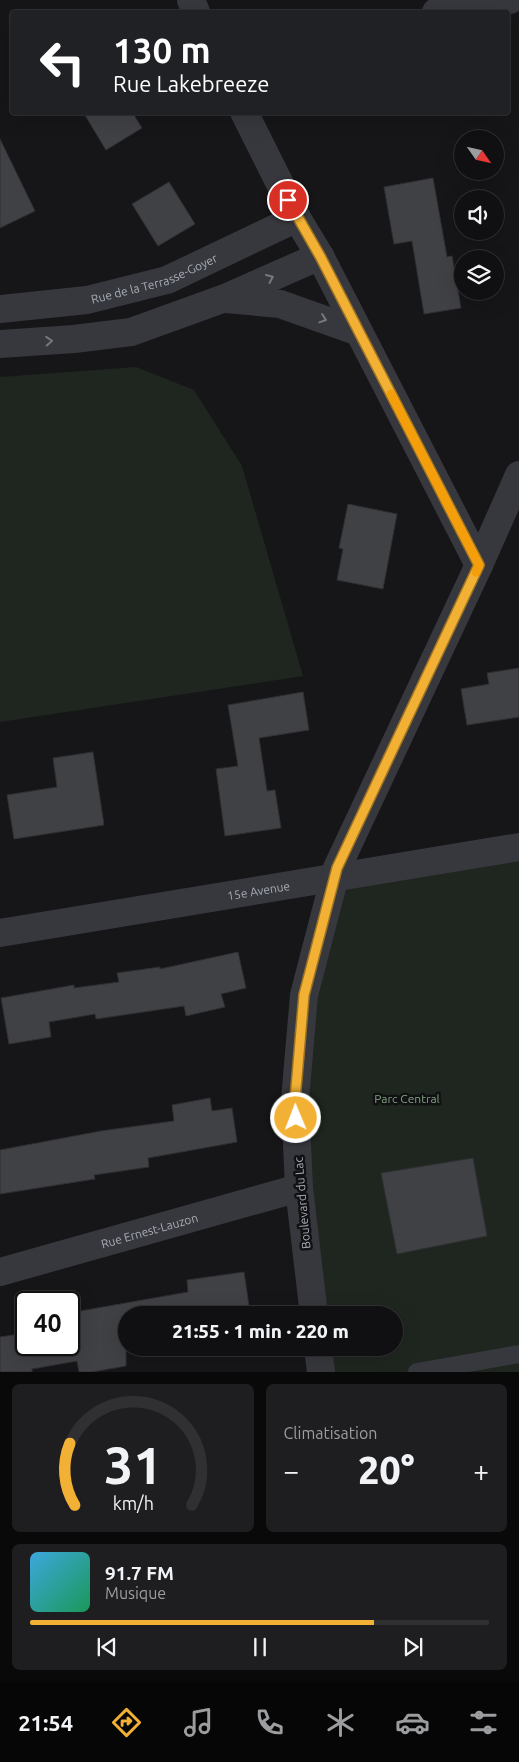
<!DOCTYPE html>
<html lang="fr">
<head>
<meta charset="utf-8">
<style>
	:root { --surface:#101012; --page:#1e1e20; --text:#f1f3f6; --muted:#9c9d9f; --line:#303032; --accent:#f2b134 }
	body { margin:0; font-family:Ubuntu,sans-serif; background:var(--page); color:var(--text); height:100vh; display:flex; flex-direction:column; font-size:19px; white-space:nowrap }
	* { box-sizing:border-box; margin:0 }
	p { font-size:16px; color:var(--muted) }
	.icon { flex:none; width:28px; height:28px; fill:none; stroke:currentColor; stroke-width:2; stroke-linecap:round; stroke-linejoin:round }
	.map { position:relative; height:1372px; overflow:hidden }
	.drawer { display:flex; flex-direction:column; gap:12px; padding:12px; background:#09090a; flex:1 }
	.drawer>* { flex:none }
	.hud { position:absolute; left:10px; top:10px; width:500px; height:105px; border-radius:5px; box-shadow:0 5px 20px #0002,0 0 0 1px var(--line); background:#202124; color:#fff; overflow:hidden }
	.needle { width:32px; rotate:124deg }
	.buttons { position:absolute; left:454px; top:130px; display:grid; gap:10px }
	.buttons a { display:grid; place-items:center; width:50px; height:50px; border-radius:50%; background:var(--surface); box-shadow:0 5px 20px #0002,0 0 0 1px var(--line); font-size:25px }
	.speed { position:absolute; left:15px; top:1291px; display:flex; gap:10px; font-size:25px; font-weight:700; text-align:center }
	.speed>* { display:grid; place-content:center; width:65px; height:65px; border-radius:50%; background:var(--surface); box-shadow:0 5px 20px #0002,0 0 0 1px var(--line); line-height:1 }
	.speed .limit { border:2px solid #111; border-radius:8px; background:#fff; color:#111 }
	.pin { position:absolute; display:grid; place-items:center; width:42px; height:42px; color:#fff; margin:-21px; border:2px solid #fff; border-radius:50%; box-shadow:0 1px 5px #0007 }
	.me { position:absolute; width:55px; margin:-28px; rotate:359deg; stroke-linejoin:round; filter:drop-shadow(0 0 4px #0008) }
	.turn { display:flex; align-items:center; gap:18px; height:105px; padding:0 20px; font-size:22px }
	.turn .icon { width:65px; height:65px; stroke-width:2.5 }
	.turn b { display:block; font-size:35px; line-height:42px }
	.big { font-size:38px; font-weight:800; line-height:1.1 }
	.drawer .widget { flex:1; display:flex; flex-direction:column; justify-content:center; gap:8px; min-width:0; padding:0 18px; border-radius:8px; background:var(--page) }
	.drawer .dial { align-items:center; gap:0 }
	.dial svg { height:130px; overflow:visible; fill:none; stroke:var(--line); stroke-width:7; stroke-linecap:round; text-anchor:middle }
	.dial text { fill:var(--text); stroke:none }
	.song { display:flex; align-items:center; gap:15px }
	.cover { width:60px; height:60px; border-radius:8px; background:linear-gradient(135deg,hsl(200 70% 55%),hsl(150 70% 35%)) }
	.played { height:5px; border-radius:2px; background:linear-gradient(90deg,var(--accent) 75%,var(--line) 75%) }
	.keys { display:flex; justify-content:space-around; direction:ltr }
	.heat { display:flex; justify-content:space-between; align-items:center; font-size:28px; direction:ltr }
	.drawer .tiles { flex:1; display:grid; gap:12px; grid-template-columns:1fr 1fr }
	.widget:last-child { grid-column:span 2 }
	.trip { position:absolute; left:118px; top:1306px; width:285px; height:50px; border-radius:25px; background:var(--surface); box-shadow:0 5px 20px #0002,0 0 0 1px var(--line); font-weight:800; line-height:50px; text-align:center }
	.tab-bar { display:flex; height:80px; justify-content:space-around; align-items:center; background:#060607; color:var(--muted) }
	.tab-bar .icon { width:35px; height:35px }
	.tab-bar .current { color:var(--accent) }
	.tab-bar b { font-size:22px; color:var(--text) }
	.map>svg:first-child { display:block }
	.green { fill:#1e261f }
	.building { fill:#404145; stroke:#303034 }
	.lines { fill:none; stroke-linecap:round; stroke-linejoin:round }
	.service { stroke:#37383d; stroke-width:18 }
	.minor { stroke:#37383d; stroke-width:28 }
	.tertiary { stroke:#37383d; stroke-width:28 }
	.oneway { stroke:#757881 }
	.route-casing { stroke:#9d7322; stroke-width:12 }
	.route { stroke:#f2b134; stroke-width:9 }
	.slow { stroke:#f59e0b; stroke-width:9 }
	.labels { text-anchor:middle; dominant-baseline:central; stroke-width:5; stroke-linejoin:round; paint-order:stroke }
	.street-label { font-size:12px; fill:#a8adb8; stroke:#111113 }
	.park-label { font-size:12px; fill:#7fa381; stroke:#111113 }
</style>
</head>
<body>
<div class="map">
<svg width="519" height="1372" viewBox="0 0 519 1372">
	<rect width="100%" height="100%" fill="#161618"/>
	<path class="green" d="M136,367L194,390L242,466L303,676L0,722V377Z
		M519,848V1372H318L316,1348H394V1315H313L295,1100L324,883Z"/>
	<path class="building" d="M83,112H132L142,128L106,150Z
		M0,139L35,211L0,228Z
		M433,178L447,257L452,256L461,308L424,314L412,241L394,244L384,187Z
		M169,182L195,224L158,246L132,204Z
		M348,504L397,514L383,589L337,580L343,549L339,548Z
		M519,668V717L467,725L461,689L489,684L487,673Z
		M303,692L309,730L259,738L267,791L275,790L281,828L225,836L216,769L238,766L228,705Z
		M93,752L104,825L14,839L7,795L57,787L53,758Z
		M238,952L246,988L221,994L225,1007L186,1016L184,1006L96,1019L95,1014L49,1022L51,1037L9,1044L1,998L74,985V988L119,982L117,973L160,967V969Z
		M210,1098L212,1111L232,1108L237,1142L148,1158L149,1167L94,1175L95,1179L0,1194V1150L101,1131L174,1121L172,1105Z
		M473,1158L487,1236L397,1254L381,1173Z
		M244,1272L249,1306L234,1308L235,1315H126V1348H128H126V1366L92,1372H79L77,1361L32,1369V1372H0V1337L26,1333V1345H69V1313L188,1292L187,1280Z"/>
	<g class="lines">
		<path class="service" d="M417,1372L519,1354"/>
		<g class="minor">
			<path d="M191,0L196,12"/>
			<path d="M436,12L510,0"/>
			<path d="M244,112L297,218L320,256L479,565"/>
			<path d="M226,299L280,304L359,332"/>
			<path id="s1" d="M0,309L87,300L167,280L297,218"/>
			<path d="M0,344L74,339L131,332L225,298L320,256"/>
			<path id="s2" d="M0,933L519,847"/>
			<path id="s3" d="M0,1272L299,1188"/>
		</g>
		<path class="tertiary" d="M314,1315L299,1188L295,1100L304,995L337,868L479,565L519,475
			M318,1348L321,1372"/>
	</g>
	<defs><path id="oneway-chevron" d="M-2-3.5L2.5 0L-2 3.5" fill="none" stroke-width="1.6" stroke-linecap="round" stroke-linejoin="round" transform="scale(1.25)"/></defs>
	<g class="oneway">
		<use href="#oneway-chevron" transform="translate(270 278) rotate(-24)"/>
		<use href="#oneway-chevron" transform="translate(323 319) rotate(19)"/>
		<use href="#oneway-chevron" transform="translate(49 341) rotate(-4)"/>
	</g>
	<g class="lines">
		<g class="route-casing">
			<path id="route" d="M288,200L320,256L479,565L337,868L304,995L295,1100L296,1118"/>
		</g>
		<use href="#route" class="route"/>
		<path class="slow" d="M391,394L479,565L476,572"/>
	</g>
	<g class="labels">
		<g class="street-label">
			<text stroke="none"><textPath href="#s1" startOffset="158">Rue de la Terrasse-Goyer</textPath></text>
			<text stroke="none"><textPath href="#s2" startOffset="262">15e Avenue</textPath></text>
			<text transform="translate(302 1203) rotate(-95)">Boulevard du Lac</text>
			<text stroke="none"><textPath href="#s3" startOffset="155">Rue Ernest-Lauzon</textPath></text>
		</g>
		<g class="park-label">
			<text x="407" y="1098">Parc Central</text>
		</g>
	</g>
</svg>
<div class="buttons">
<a><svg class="needle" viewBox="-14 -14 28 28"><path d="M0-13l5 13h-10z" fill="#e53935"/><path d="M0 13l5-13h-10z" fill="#9c9d9f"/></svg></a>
<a><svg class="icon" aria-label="sound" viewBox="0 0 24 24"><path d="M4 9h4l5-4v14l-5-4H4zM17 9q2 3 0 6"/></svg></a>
<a><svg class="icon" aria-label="layers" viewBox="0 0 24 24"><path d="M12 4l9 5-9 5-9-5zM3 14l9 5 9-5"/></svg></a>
</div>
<div class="speed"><div class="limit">40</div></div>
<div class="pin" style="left:288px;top:200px;background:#d93025"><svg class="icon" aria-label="arrive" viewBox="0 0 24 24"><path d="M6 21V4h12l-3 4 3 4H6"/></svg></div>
<svg class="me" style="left:296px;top:1118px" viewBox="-20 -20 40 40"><circle r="17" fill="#f2b134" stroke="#fff" stroke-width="3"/><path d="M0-11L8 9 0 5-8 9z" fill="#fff"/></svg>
<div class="trip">21:55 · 1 min · 220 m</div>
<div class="hud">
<div class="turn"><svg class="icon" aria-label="left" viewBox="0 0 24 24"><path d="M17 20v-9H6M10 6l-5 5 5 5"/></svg><div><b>130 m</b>Rue Lakebreeze</div></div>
</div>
</div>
<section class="drawer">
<div class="tiles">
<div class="widget dial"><svg viewBox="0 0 100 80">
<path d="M14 69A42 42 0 1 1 86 69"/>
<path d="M14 69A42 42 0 0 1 11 31" stroke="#f2b134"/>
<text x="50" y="56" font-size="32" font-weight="700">31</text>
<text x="50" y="72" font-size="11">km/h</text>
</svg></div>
<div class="widget"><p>Climatisation</p>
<div class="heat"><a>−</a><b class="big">20°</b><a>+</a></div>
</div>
<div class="widget">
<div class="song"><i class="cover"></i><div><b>91.7 FM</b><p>Musique</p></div></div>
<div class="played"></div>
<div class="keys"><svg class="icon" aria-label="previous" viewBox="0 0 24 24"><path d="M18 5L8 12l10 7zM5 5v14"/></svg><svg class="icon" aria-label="pause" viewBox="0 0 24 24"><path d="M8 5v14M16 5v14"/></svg><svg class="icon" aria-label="next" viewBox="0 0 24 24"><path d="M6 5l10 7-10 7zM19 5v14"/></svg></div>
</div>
</div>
</section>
<nav class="tab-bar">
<b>21:54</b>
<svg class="icon current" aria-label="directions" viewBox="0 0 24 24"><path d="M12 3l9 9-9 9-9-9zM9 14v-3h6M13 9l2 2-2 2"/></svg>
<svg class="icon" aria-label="music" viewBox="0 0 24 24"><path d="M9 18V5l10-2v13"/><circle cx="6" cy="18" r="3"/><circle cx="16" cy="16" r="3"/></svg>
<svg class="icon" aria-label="phone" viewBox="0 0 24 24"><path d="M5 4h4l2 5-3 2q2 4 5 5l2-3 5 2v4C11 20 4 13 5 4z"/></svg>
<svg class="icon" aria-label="climate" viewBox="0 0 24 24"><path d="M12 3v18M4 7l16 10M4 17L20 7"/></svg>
<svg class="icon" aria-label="car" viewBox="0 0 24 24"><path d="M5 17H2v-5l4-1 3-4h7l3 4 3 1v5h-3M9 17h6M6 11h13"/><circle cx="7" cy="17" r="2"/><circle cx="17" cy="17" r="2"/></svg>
<svg class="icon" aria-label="filters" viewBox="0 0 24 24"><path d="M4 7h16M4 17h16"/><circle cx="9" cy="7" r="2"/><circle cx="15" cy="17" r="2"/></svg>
</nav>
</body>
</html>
